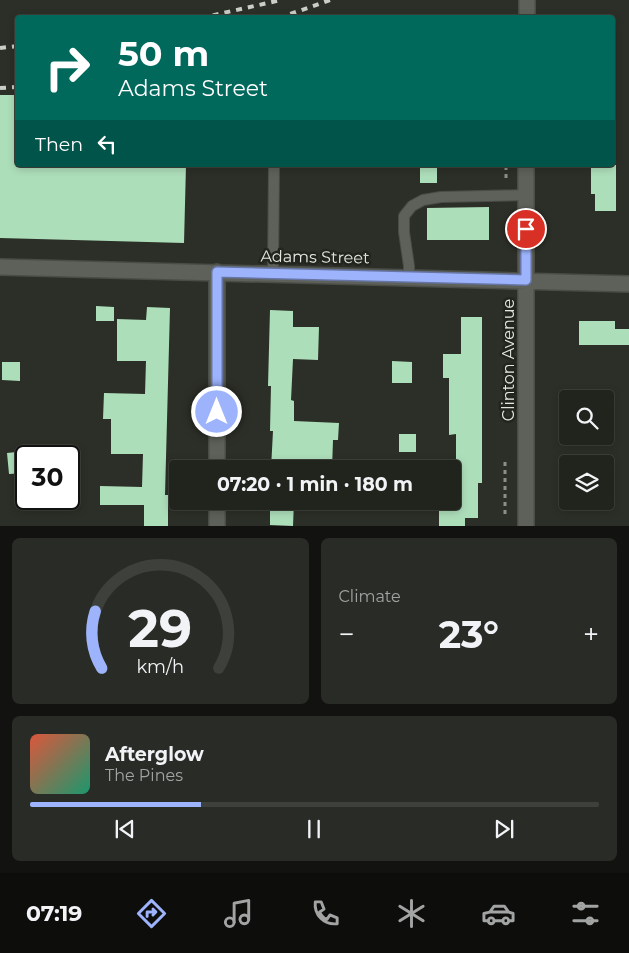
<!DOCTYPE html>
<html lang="en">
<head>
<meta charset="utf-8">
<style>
	:root { --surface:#21231d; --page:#292b26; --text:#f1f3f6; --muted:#a2a4a4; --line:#3e403b; --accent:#9db4fd }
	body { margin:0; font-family:Montserrat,sans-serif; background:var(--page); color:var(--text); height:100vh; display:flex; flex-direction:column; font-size:19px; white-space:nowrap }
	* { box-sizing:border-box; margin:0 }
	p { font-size:16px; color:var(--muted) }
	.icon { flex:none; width:28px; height:28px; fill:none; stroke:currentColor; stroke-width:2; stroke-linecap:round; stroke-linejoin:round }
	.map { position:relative; height:526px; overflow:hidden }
	.sheet { display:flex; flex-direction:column; gap:12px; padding:12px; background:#121310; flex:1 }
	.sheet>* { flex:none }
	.top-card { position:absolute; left:15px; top:15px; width:600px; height:152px; border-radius:5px; box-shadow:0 2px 8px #0003,0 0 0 1px var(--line); background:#00695c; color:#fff; overflow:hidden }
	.buttons { position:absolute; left:559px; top:390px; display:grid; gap:10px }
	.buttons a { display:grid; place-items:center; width:55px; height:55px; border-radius:5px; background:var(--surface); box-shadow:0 2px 8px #0003,0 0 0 1px var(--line); font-size:25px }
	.speed { position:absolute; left:15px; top:445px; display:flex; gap:10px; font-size:25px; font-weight:700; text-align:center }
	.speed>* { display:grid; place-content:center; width:65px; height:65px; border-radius:50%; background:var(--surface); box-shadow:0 2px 8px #0003,0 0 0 1px var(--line); line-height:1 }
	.speed .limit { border:2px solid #111; border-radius:8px; background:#fff; color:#111 }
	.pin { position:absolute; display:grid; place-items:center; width:42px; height:42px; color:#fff; margin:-21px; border:2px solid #fff; border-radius:50%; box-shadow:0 1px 5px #0007 }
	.me { position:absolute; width:55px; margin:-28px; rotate:0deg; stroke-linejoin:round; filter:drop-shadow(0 0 4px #0008) }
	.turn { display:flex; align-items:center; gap:18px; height:105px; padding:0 20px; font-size:22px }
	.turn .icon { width:65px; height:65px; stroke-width:2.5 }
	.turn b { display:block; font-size:35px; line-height:42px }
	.then { display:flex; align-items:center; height:48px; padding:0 20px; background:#0003; gap:10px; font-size:19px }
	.big { font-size:38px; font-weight:700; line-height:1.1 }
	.sheet .tile { flex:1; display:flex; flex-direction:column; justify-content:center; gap:8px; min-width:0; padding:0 18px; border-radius:8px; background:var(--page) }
	.sheet .dial { align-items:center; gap:0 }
	.dial svg { height:130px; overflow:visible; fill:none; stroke:var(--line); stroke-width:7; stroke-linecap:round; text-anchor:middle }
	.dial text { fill:var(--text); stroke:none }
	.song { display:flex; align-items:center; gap:15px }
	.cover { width:60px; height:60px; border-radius:8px; background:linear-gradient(135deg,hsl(10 70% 55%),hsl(160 70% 35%)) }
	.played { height:5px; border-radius:2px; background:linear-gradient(90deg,var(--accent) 30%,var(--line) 30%) }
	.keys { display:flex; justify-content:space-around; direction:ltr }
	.heat { display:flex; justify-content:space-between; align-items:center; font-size:28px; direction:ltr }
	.sheet .tiles { flex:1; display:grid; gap:12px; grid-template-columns:1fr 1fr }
	.tile:last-child { grid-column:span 2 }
	.trip { position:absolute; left:169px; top:460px; width:292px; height:50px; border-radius:5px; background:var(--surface); box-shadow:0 2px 8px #0003,0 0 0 1px var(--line); font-weight:700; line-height:50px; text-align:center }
	.dock { display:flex; height:80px; justify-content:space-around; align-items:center; background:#0d0e0c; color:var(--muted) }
	.dock .icon { width:35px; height:35px }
	.dock .selected { color:var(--accent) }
	.dock b { font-size:22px; color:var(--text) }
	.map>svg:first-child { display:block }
	.building { fill:#addeba }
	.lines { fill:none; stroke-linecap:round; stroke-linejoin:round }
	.service-casing { stroke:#4a4d47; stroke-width:12 }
	.minor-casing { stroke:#4a4d47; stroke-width:18 }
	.path { stroke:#8c8e88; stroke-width:3; stroke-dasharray:4 4; stroke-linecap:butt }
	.service { stroke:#5e6159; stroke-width:10 }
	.minor { stroke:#5e6159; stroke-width:15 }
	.rail { stroke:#cbcdc8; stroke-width:4; stroke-dasharray:6 6; stroke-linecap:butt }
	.route-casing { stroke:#6675a4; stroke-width:12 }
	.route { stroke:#9db4fd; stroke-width:9 }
	.labels { text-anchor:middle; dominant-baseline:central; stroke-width:5; stroke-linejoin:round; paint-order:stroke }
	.street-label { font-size:16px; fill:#e5e7e2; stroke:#22251e }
</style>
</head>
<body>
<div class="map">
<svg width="629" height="526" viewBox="0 0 629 526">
	<rect width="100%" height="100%" fill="#2c2f27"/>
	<path class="building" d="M0,95H18V165H186L184,243L0,238Z
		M591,165H616V211H595V194H591Z
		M420,168H437V183H420Z
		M489,207V240H427V208Z
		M96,306L114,307V321H96Z
		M147,307L170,308L165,495H168V526H144V505H100V486L142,487L143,454H111V419H103L104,393L145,394L146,361H117V319L146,320Z
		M270,310L293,311V327H319L318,360L293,359L291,400L294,401V421L339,423L338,440H333L332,469H271L273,431H270L271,386H268Z
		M461,317H482V483H478V518H465V526H439V501H452V490H456V434L449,435V378H443V354H461Z
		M579,321H615V329H629V345H579Z
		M392,361L412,362V383H392Z
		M2,362H20V381L2,380Z
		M399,434H416V452H399Z
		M26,451V473L9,474L7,453Z
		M270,501H294L293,526L270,525Z"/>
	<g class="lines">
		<g class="service-casing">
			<path id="service" d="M273,274L274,165
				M409,277V266L404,232V216L412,206L423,200L441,197L526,195"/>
		</g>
		<g class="minor-casing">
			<path id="minor" d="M527,18V0
				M0,267L629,284
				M217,469V272
				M217,526V501
				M526,526V165"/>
		</g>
		<path class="path" d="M506,178V165
			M505,462V516"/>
		<use href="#service" class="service"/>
		<use href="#minor" class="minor"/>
		<path class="rail" d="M201,18L281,0
			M279,18L330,0
			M0,48L18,46
			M0,88L18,87"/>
	</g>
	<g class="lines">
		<g class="route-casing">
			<path id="route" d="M217,412V272L526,280V229"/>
		</g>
		<use href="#route" class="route"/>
	</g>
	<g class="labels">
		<g class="street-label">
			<text transform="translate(315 257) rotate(1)">Adams Street</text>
			<text transform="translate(508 360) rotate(-90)">Clinton Avenue</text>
		</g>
	</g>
</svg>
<div class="buttons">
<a><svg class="icon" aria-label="search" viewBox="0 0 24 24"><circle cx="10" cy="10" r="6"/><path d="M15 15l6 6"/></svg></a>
<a><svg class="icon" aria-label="layers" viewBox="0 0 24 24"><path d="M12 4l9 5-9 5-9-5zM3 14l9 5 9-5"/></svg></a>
</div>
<div class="speed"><div class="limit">30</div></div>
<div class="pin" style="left:526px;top:229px;background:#d93025"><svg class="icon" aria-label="arrive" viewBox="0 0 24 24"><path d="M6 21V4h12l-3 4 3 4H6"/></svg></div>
<svg class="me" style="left:217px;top:412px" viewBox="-20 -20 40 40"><circle r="17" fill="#9db4fd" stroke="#fff" stroke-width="3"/><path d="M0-11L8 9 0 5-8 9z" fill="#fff"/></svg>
<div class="trip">07:20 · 1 min · 180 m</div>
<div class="top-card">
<div class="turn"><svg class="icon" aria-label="right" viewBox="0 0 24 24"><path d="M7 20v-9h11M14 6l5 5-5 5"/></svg><div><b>50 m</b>Adams Street</div></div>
<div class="then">Then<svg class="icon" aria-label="left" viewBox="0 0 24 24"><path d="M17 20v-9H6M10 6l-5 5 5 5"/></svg></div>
</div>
</div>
<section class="sheet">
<div class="tiles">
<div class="tile dial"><svg viewBox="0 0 100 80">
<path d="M14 69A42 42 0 1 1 86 69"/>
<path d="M14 69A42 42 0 0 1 10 34" stroke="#9db4fd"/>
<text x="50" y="56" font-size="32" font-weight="700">29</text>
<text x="50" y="72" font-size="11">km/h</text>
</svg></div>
<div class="tile"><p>Climate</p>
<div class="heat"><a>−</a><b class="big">23°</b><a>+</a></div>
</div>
<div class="tile">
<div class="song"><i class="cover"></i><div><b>Afterglow</b><p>The Pines</p></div></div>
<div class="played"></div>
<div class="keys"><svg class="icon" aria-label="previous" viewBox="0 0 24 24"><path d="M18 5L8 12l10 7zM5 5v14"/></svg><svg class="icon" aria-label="pause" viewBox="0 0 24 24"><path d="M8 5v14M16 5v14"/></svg><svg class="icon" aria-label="next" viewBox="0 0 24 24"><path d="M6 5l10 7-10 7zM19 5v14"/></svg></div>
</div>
</div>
</section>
<nav class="dock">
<b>07:19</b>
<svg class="icon selected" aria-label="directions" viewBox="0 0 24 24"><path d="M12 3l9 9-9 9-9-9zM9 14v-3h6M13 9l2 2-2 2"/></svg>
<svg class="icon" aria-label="music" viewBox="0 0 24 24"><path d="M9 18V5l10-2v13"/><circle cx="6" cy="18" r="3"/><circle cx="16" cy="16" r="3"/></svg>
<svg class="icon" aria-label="phone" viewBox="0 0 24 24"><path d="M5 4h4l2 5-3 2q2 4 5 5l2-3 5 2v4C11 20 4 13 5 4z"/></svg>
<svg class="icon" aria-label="climate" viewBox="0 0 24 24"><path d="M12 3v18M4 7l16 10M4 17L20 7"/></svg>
<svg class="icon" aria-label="car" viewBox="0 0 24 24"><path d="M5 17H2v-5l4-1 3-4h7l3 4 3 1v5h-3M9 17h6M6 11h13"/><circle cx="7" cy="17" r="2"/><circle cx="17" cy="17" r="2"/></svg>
<svg class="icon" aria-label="filters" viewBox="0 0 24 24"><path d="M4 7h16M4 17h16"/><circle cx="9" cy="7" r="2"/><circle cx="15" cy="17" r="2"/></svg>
</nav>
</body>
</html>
